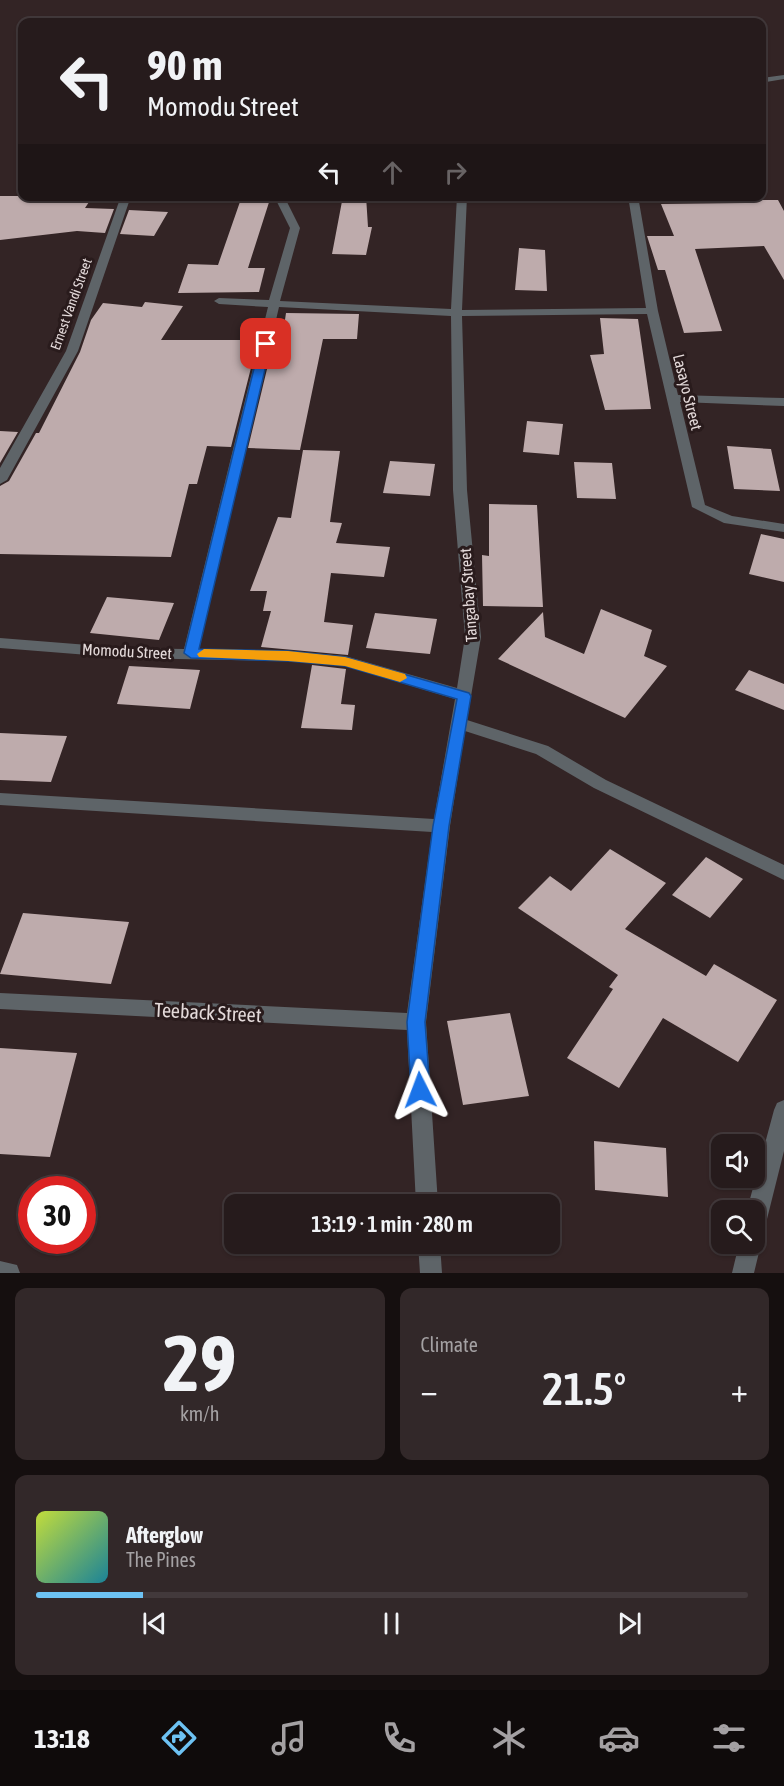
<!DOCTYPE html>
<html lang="en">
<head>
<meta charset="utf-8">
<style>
	:root { --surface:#261b1c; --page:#322829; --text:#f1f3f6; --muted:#a4a1a3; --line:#42393b; --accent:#6dc2f3 }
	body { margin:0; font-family:"Asap Condensed",sans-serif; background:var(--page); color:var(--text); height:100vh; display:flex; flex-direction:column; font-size:22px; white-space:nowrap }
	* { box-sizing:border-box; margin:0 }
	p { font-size:20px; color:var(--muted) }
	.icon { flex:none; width:33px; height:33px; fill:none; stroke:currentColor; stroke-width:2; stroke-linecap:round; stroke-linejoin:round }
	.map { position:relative; height:1273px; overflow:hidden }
	.side { display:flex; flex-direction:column; gap:15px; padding:15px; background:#150f0f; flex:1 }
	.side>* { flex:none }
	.guide { position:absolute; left:18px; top:18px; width:748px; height:183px; border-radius:12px; box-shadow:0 2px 4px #0004,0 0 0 2px var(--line); background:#261b1c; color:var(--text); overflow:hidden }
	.tools { position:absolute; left:711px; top:1134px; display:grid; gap:12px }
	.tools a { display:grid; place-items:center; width:54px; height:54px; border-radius:12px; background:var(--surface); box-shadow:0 2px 4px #0004,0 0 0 2px var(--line); font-size:30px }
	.speed { position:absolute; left:18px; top:1176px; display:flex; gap:12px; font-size:30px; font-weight:700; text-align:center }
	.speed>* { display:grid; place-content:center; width:78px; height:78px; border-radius:50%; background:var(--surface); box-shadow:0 2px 4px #0004,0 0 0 2px var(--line); line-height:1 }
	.speed .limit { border:9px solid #d22; background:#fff; color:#111 }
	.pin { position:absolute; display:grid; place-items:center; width:51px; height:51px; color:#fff; margin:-26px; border-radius:12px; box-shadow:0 3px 9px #0006 }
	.me { position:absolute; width:66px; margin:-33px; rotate:357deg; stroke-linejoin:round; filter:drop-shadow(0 0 4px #0008) }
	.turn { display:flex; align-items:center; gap:21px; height:126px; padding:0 30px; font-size:27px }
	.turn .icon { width:78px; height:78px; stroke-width:2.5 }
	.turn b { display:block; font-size:42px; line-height:51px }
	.lanes { display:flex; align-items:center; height:57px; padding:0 30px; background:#0003; justify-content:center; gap:30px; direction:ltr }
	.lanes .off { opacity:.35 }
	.big { font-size:45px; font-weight:600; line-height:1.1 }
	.side .widget { flex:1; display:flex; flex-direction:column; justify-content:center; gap:9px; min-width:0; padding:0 21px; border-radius:12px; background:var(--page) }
	.side .dial { align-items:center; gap:0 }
	.dial b { font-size:78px; line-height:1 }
	.song { display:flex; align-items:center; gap:18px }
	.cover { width:72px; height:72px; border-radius:9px; background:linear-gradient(135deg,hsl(70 70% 55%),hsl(190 70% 35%)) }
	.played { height:6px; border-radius:3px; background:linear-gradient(90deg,var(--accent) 15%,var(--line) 15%) }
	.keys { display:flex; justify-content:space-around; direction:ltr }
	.heat { display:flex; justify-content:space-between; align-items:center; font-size:33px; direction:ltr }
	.side .tiles { flex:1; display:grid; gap:15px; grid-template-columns:1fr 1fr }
	.widget:last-child { grid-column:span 2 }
	.trip { position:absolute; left:224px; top:1194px; width:336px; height:60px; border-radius:12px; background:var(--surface); box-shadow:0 2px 4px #0004,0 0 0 2px var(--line); font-weight:600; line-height:60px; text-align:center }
	.dock { display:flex; height:96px; justify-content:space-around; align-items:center; background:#0f0b0b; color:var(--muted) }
	.dock .icon { width:42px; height:42px }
	.dock .selected { color:var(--accent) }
	.dock b { font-size:27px; color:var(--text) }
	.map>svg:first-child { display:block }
	.building { fill:#beabac }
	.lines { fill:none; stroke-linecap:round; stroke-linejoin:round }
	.minor { fill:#5e6468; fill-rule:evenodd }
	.route { fill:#1a73e8; stroke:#114b97; stroke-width:1.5 }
	.slow { fill:#f59e0b }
	.labels { text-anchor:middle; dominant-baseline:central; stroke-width:6; stroke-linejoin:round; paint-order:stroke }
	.far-street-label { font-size:14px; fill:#e4dada; stroke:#291b1c }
	.street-label { font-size:16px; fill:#e4dada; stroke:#291b1c }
	.near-street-label { font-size:20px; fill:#e4dada; stroke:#291b1c }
</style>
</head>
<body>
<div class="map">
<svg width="784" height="1273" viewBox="0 0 784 1273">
	<rect width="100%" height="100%" fill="#332425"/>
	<path class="building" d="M0,196H93L85,208L114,209L105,233L77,231L0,240Z
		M242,196H271L248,268H265L259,292L178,293L188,264L218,265Z
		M343,196H366L368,227H372L366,255L332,254Z
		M744,200H778L784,211V280L764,246L695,249L722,331L684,333L665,270H658L647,236H674L661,204L745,203Z
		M129,210L168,212L154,236L120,234Z
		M519,248L545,250L547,291L515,290Z
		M145,302L183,306L161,340H258L231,447L207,446L197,484H189L171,557L0,554V486L9,481L36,433H39L80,352L91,320L103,303L142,307Z
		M286,313L359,314L357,339H323L300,450L248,448L274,340H282Z
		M600,318L638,319L651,409L605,410L590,355L604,354Z
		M527,421L563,424L559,455L523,452Z
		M0,431L18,432L0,463Z
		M727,446L771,449L780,491L734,489Z
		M303,450L340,451L330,522L342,523L336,543L390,547L384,577L331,573L324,622L353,625L348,655L261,647L271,611H263L267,591H250L278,517L291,518Z
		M390,461L435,464L430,496L383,493Z
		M574,462L612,463L616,499L577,498Z
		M489,504L537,505L543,607L483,606L482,555L489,556Z
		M761,534L784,539V582L749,574Z
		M107,597L174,603L159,640L90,633Z
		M601,609L652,630L644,656L667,666L625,718L498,659L543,612L545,637L584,654Z
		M375,613L437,619L430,654L366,648Z
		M312,665L346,669L341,704L355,705L352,730L301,728Z
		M129,666L200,670L190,709L117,704Z
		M749,670L784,684V710L735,690Z
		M0,733L67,736L51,782L0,780Z
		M610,849L666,883L625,929L706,976L714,964L777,1000L738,1062L663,1018L619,1088L567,1058L613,989L609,987L618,975L518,908L550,876L571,891Z
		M706,857L743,879L710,918L672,895Z
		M23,913L129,922L111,984L0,974Z
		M510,1013L529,1096L463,1105L447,1021Z
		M0,1048L77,1053L50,1157L0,1154Z
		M594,1141L666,1148L668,1197L595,1190Z"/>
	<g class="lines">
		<path class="minor" d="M784,75V79L766,82V95L762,98V78Z
			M121,196H131L78,351L7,480L0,484V468L66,351Z
			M278,196H288L287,202L300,228L280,301L451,309L457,196H467L462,310L646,308L628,196H638L658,311L678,395L784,398V406L680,402L705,505L732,516L784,524V532L724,523L692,507L647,314L462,316L467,490L481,637L467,720L548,746L606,780L784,865V880L594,788L536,754L465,731L450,826L426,1022L438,1204H416L407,1030L0,1009V993L407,1013L432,832L0,805V793L434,819L455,699L345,666L288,661L126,658L0,648V638L126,648L184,649L268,307L219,304L214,301L219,298L269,300L290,228L277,202ZM279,307L451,316L453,490L465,637L457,688L345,656L288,651L199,649Z
			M784,1100V1151L765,1227L762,1235L758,1236L761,1244L754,1273H732L739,1244H754V1210H747L774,1110L777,1103Z
			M418,1244H440L442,1273H420Z
			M0,1261L17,1265L20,1273H0Z"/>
	</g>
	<path class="route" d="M266,341L271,344L199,649L288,651L345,657L469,693L471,696L449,826L425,1022L430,1090L427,1097L420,1099L414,1097L411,1090L407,1022L433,826L457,699L345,666L288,661L191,658L184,653L260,344Z"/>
	<path class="slow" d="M204,649L288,651L345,657L405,674L407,678L400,682L345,666L288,661L199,657L197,654Z"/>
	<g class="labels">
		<g class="far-street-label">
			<text transform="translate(71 304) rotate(-70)">Ernest Vandi Street</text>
		</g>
		<g class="street-label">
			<text transform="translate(688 392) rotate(76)">Lasayo Street</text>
			<text transform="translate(468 595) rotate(-94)">Tangabay Street</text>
			<text transform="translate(127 651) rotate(3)">Momodu Street</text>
		</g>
		<g class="near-street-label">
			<text transform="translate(208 1012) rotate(3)">Teeback Street</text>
		</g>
	</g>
</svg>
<div class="tools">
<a><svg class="icon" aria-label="sound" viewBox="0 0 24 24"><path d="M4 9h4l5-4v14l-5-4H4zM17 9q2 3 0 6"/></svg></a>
<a><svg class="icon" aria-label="search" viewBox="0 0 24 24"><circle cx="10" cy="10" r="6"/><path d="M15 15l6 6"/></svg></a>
</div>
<div class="speed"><div class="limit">30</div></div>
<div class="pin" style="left:266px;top:344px;background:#d93025"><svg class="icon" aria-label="arrive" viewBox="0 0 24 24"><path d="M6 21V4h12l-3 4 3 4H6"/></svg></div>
<svg class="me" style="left:420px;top:1090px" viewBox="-20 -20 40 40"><path d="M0-17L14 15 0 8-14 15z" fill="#1a73e8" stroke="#fff" stroke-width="4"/></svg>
<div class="trip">13:19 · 1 min · 280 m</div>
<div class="guide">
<div class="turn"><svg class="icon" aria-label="left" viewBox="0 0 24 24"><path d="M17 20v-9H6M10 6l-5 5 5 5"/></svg><div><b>90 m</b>Momodu Street</div></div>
<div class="lanes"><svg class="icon" aria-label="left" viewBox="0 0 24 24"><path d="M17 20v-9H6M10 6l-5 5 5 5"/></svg><svg class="icon off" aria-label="ahead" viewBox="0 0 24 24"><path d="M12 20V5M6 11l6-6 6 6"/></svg><svg class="icon off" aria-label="right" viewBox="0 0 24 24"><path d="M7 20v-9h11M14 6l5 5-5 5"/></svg></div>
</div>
</div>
<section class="side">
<div class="tiles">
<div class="widget dial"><b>29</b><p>km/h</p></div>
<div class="widget"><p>Climate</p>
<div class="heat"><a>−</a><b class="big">21.5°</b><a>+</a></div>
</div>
<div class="widget">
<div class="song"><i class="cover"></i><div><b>Afterglow</b><p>The Pines</p></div></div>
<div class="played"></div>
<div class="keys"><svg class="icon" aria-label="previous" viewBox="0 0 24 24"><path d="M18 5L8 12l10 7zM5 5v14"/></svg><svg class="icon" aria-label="pause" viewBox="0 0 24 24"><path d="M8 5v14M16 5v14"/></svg><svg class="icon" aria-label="next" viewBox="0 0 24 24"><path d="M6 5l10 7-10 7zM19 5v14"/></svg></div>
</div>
</div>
</section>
<nav class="dock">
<b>13:18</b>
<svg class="icon selected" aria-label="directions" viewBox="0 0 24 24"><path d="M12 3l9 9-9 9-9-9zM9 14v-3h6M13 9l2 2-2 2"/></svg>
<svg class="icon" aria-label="music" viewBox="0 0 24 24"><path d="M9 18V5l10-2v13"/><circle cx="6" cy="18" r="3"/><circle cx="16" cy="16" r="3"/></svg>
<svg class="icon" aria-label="phone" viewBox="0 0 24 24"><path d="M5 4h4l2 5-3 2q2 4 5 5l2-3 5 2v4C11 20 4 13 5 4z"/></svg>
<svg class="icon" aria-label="climate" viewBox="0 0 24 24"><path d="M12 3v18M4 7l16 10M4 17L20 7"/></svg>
<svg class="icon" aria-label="car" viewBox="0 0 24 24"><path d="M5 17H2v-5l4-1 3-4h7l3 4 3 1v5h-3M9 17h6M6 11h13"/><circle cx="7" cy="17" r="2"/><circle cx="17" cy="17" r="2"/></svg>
<svg class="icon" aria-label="filters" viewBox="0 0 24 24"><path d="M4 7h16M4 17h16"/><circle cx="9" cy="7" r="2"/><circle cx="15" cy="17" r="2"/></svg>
</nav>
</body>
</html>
